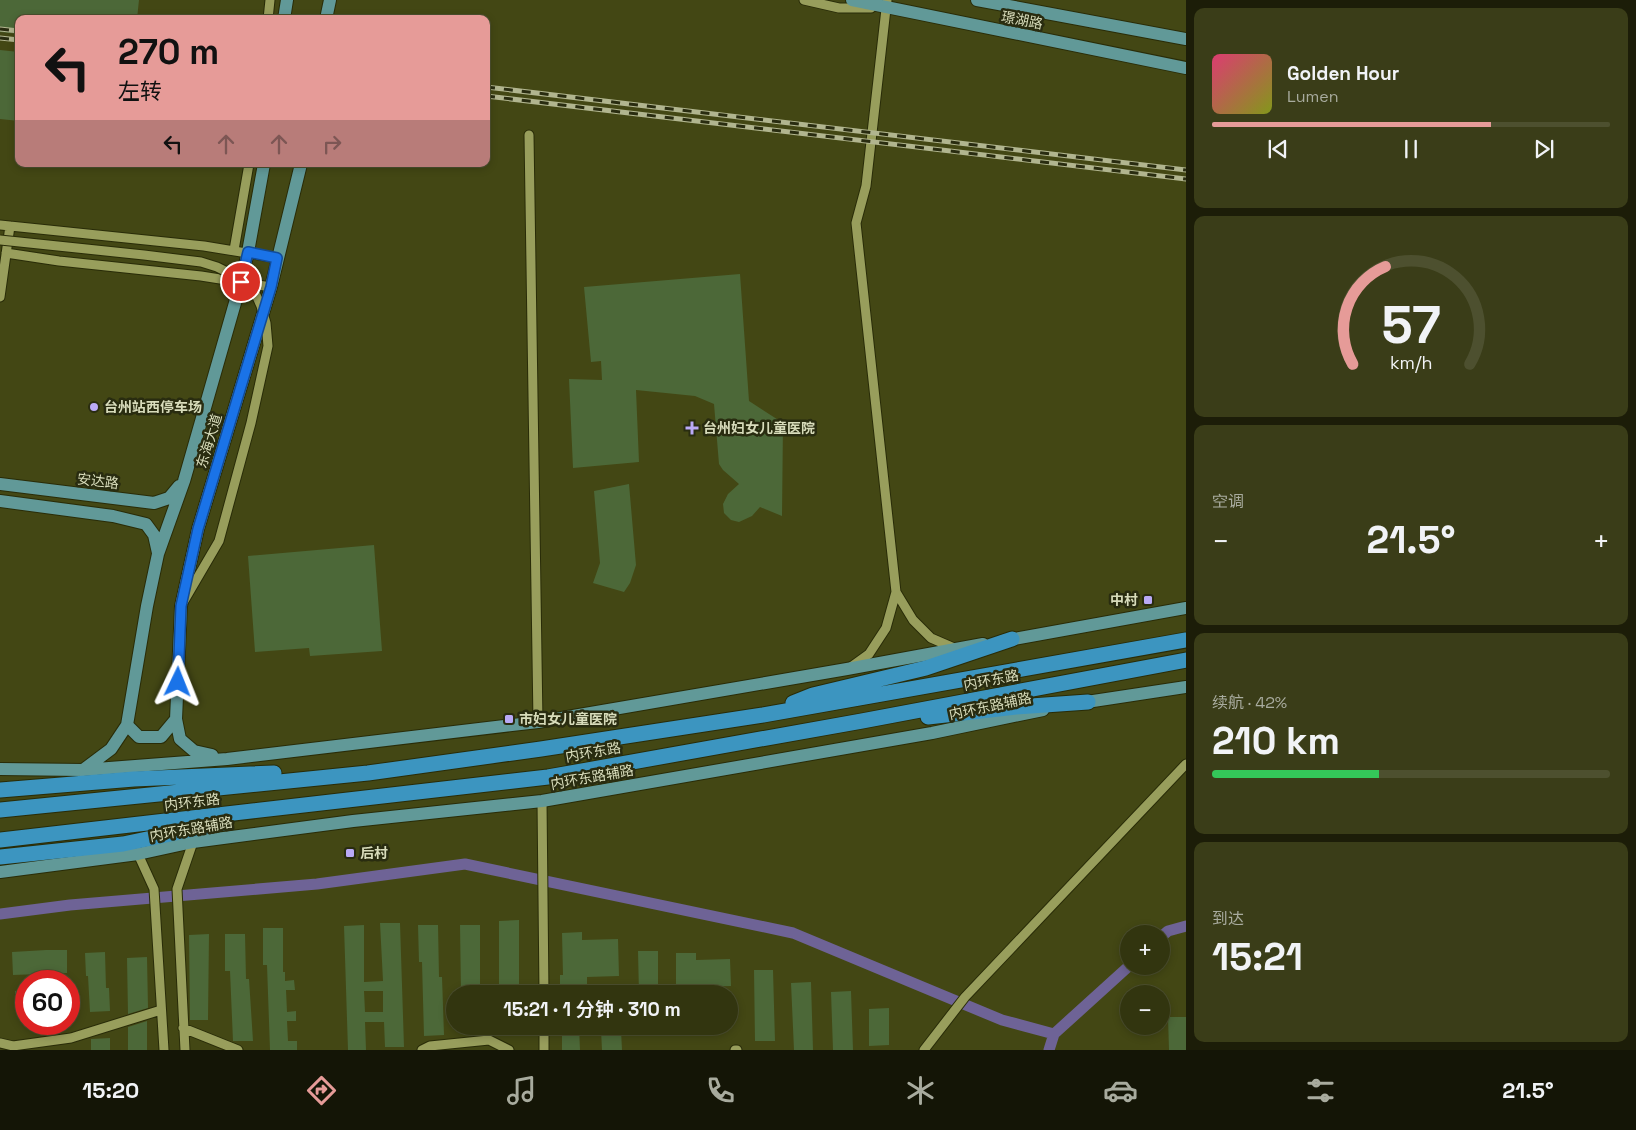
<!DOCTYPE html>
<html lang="zh">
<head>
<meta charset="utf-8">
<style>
	:root { --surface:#32350f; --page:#3a3d18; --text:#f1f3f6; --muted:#a8ab9e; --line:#4d502f; --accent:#e69b98 }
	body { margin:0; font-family:"Space Grotesk","Noto Sans SC",sans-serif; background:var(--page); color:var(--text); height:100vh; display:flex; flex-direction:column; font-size:19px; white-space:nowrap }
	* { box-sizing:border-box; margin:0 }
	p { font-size:16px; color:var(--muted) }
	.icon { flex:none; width:28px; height:28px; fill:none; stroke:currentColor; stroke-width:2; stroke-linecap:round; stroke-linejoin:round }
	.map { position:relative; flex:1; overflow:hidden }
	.details { display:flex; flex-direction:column; gap:8px; padding:8px; background:#1c1d08; width:450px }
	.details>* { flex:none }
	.banner { position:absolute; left:15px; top:15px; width:475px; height:152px; border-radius:10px; box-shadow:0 2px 8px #0003,0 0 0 1px var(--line); background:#e69b98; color:#111; overflow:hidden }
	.buttons { position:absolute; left:1120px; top:925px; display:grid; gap:10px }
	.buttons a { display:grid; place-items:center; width:50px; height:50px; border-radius:50%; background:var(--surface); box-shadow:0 2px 8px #0003,0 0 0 1px var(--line); font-size:25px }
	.speed { position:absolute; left:15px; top:970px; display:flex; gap:10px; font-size:25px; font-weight:700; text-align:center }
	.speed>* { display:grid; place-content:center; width:65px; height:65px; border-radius:50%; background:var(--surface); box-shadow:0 2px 8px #0003,0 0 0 1px var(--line); line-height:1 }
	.speed .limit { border:8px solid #d22; background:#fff; color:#111 }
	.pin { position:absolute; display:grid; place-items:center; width:42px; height:42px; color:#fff; margin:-21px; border:2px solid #fff; border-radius:50%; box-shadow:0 1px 5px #0007 }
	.me { position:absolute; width:55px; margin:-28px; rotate:2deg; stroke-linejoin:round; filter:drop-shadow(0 0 4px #0008) }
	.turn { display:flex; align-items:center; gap:18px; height:105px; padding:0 20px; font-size:22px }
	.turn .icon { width:65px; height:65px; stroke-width:2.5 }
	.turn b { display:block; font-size:35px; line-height:42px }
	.lanes { display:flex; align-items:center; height:48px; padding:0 20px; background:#0003; justify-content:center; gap:25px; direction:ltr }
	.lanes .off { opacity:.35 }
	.big { font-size:38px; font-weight:600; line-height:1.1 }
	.details .widget { flex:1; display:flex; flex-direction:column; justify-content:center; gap:8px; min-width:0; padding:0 18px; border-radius:10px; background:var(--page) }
	.details .dial { align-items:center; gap:0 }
	.dial svg { height:130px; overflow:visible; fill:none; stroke:var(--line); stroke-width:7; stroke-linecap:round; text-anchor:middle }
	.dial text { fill:var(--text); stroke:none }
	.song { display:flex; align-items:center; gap:15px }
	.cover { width:60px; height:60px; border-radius:8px; background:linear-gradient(135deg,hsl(340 70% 55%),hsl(70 70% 35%)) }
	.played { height:5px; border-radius:2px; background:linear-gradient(90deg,var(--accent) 70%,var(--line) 70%) }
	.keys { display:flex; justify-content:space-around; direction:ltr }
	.heat { display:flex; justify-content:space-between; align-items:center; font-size:28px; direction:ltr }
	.charge { height:8px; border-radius:4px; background:linear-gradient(90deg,#34c759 42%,var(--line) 0) }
	.trip { position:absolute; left:446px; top:985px; width:292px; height:50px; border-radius:25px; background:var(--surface); box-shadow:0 2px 8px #0003,0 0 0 1px var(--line); font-weight:600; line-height:50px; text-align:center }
	.tab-bar { display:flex; height:80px; justify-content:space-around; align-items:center; background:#141506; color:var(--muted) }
	.tab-bar .icon { width:35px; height:35px }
	.tab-bar .active { color:var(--accent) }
	.tab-bar b { font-size:22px; color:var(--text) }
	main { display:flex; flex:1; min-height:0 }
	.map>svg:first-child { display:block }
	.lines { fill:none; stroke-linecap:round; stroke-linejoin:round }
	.canal { stroke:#6e6396; stroke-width:11 }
	.building { fill:#4c6838; fill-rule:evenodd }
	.minor-casing { stroke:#292c08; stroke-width:11 }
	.major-casing { stroke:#292c08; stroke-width:14 }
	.highway-casing { stroke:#292c08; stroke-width:17 }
	.minor { stroke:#989e5c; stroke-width:9 }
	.major { stroke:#619998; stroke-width:12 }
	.highway { stroke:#3c95c0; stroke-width:15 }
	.rail-casing { stroke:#b1b58f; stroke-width:5 }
	.rail { stroke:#292c10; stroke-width:3; stroke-dasharray:9; stroke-linecap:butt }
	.minor-bridge-casing { stroke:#292c08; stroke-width:11; stroke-linecap:butt }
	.minor-bridge { stroke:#989e5c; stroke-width:9 }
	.route-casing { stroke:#114b97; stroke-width:12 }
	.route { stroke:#1a73e8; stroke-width:9 }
	.poi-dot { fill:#baaaf6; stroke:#292c10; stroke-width:2 }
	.labels { text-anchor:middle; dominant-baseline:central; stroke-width:5; stroke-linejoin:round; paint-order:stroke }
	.street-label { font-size:14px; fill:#d8dcbb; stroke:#292c10 }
	.poi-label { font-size:14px; font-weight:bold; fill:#d8dcbb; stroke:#292c10; text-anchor:start }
</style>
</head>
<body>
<main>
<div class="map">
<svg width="1186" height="1050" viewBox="0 0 1186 1050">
	<rect width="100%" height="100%" fill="#434714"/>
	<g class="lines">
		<path class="canal" d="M0,914L70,905L317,884L465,864L793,933L1002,1020L1054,1034
			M1161,937L1168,931L1186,926
			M1049,1050L1054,1034L1129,966"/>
	</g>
	<path class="building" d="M0,0H139L137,19H19V34L0,32Z
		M0,50L19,52V121L0,119Z
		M740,274L749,401L783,423L782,516L760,507L752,516L739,522L731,520L724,513L723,504L728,494L739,484L723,470L719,464L714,404L695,396L636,390L639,462L573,468L569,379L602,380L601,361L591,362L584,287Z
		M629,484L636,565L630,583L624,592L593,583L600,563L594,491Z
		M374,545L382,651L310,656L309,648L255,652L248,556Z
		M519,920V993H499V921Z
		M380,923H400L404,1047H385L384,1022H365L366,1050H348L344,926L364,925V982L383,981ZM364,991H383V1012H365Z
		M418,925H438L439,977H442L444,1035L424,1036L422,962H419Z
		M460,925H480V994H461Z
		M263,928H283V972H285V981L294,980L295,990H286L287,1012L296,1011V1021H287L288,1041H297V1050H270L267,965H263Z
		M582,932V940L618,939L619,976L587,977V993L560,994V975H563L562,933Z
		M209,934L208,1020H190L189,935Z
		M225,934H245L246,979H249L253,1041H233L230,971H225Z
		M46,950H67V973L13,975L12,952Z
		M638,951H658V994H639Z
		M105,952L106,988H109L110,1011L90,1012L88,976H86L85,953Z
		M676,953H696V960L730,959L731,986L696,987V990H676Z
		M147,957L148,1008L128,1014L127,958Z
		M754,970H773L775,1041H755Z
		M811,982L813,1050H794L791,983Z
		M15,991H26V1014H16Z
		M851,991L853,1050H833L831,992Z
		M889,1008V1045L869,1046V1009Z
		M1168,1017H1186V1050H1169Z
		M147,1021V1050H128V1027Z
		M562,1026H579L580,1050H562Z
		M601,1030H621L622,1050H602Z
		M110,1038V1050H91V1039Z"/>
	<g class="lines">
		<g class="minor-casing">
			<path id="minor" d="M804,0L839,8H871
				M268,19L270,0
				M529,135L538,722
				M0,225L204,246L277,258
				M234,250L249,164
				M6,253L59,261L201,276L271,287
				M0,297L10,226
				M896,592L913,620L931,638L954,648
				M851,667L869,654L886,628L896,592L856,223L866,186L887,0
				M542,801L544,994
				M138,854L154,889L164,1050
				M544,1026V1050
				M183,1028L238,1050
				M0,1043L13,1046L71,1038L161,1010
				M185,1050L177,889L193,842
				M422,1050L430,1046L489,1040L509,1050
				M735,1050H737
				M924,1050L965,997L1186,764"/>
		</g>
		<g class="major-casing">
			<path id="major" d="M852,0L1186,68
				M977,0L1186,39
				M284,19L287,0
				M326,19L330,0
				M0,484L154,503L169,498L179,486
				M0,501L113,516L146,524L154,535L158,553
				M1003,641L1186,608
				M1080,703L1186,687
				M127,725L139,737H161L176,719
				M212,755L194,751L180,739L176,719L181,606L198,529L271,287L301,164
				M0,769L83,770L227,759L538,722L847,669L983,644
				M83,770L111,749L127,725L147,606L158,554L184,481L241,282L248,252L264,164
				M0,872L138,854L193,842L353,821L542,801L932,733L1043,710"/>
		</g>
		<g class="highway-casing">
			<path id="highway" d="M793,703L813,695L926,668L1012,639
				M928,717L1016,707L1088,702
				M0,790L134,779L274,773
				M0,810L368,773L541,749L763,715L1186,640
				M0,840L548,777L862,721L1186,660
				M0,857L123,844L223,823"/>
		</g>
		<use href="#minor" class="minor"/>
		<use href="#major" class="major"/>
		<use href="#highway" class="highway"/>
		<g class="rail-casing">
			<path id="rail" d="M0,29L19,31
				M0,38L19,40
				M486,87L1186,170
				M486,96L1186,179"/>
		</g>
		<use href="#rail" class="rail"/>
		<g class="minor-bridge-casing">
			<path id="minor-bridge" d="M0,240L144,255L201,262L217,267L239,278L256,295L261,306L266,323L268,346L251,423L219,541L181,606"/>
		</g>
		<use href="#minor-bridge" class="minor-bridge"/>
	</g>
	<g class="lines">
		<g class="route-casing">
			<path id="route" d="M178,682L181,606L198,529L271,287L277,258L248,252L241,282"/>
		</g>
		<use href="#route" class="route"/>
	</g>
	<g class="poi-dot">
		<circle cx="94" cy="407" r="5"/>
		<path d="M689.5 420.5h5v5h5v5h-5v5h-5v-5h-5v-5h5z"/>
		<rect x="1143" y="595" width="10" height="10" rx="2.5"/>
		<rect x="504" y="714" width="10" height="10" rx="2.5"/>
		<rect x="345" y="848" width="10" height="10" rx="2.5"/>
	</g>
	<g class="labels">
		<g class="street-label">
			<text transform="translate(1022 20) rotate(11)">璟湖路</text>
			<text transform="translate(209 441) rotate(-73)">东海大道</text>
			<text transform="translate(98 481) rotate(7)">安达路</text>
			<text transform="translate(991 680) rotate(-11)">内环东路</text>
			<text transform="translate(990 706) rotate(-12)">内环东路辅路</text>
			<text transform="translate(593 752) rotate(-10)">内环东路</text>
			<text transform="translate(592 777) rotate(-10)">内环东路辅路</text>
			<text transform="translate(192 802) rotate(-7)">内环东路</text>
			<text transform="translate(191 829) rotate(-10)">内环东路辅路</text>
		</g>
		<g class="poi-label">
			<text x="104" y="407">台州站西停车场</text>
			<text x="703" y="428">台州妇女儿童医院</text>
			<text x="1138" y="600" text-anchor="end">中村</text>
			<text x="519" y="719">市妇女儿童医院</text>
			<text x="360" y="853">后村</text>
		</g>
	</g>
</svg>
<div class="buttons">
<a>+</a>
<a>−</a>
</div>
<div class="speed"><div class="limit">60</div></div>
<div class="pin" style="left:241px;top:282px;background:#d93025"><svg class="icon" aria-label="arrive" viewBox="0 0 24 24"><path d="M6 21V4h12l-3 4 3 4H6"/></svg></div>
<svg class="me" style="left:178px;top:682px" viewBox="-20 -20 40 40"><path d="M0-17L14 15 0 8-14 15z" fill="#1a73e8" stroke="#fff" stroke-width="4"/></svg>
<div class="trip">15:21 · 1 分钟 · 310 m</div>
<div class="banner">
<div class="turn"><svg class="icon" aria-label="left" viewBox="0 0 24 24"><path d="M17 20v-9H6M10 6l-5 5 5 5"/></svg><div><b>270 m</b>左转</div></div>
<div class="lanes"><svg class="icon" aria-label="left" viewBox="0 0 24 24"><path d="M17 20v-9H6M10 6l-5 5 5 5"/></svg><svg class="icon off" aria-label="ahead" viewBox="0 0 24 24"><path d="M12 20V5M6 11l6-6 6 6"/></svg><svg class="icon off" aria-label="ahead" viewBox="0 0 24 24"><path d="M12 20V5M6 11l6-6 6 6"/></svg><svg class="icon off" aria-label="right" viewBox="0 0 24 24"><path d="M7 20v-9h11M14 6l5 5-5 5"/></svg></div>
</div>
</div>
<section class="details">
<div class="widget">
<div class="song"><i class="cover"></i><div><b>Golden Hour</b><p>Lumen</p></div></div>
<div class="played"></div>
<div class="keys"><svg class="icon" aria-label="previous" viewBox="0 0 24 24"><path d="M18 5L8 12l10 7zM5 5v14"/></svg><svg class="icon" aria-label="pause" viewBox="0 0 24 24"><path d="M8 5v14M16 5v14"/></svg><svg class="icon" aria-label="next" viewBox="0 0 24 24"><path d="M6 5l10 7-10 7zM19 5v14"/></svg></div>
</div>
<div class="widget dial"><svg viewBox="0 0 100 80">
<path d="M14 69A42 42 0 1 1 86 69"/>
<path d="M14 69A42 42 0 0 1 34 9" stroke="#e69b98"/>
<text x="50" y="56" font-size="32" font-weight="700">57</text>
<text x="50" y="72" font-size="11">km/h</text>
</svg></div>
<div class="widget"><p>空调</p>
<div class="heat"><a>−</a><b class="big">21.5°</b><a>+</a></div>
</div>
<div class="widget"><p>续航 · 42%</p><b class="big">210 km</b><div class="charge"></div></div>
<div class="widget"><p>到达</p><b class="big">15:21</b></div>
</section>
</main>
<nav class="tab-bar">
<b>15:20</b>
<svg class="icon active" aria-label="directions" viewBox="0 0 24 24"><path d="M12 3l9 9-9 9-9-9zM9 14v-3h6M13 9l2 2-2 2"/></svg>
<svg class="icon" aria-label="music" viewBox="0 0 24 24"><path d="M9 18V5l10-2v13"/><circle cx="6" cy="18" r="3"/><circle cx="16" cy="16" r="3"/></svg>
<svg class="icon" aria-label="phone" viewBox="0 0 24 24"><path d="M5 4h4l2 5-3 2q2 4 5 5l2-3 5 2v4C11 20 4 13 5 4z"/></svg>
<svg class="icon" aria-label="climate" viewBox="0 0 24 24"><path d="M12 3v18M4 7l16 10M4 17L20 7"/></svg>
<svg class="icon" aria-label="car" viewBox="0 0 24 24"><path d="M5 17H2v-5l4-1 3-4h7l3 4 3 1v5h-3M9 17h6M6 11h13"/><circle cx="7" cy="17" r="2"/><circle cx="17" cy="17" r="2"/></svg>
<svg class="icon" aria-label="filters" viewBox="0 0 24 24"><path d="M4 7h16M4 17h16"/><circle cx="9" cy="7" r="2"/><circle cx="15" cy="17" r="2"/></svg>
<b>21.5°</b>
</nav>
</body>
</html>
